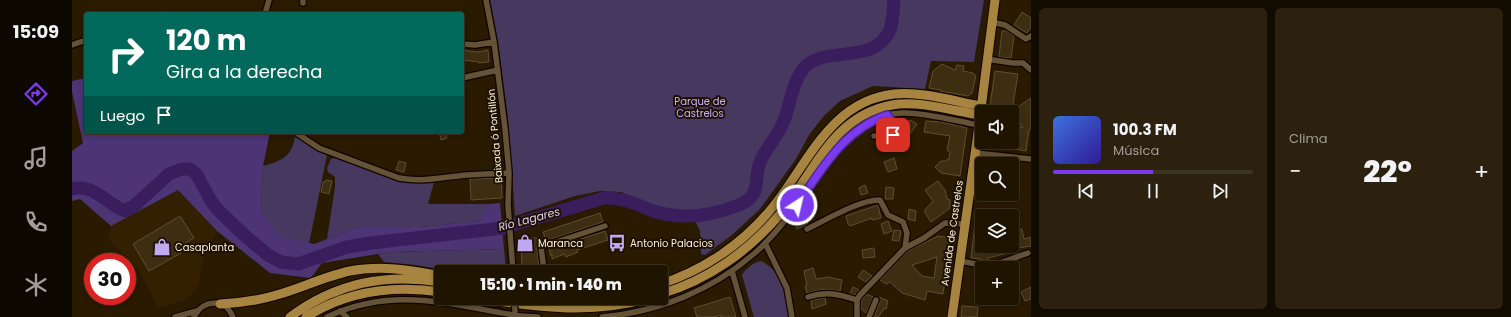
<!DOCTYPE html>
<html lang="es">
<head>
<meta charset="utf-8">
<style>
	:root { --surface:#1f1400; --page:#2c210f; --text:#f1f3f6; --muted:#a19e99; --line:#3c3322; --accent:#7c3aed }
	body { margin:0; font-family:Poppins,sans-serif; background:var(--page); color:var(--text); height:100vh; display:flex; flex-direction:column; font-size:15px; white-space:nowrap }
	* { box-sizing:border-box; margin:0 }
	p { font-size:13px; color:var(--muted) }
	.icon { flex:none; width:22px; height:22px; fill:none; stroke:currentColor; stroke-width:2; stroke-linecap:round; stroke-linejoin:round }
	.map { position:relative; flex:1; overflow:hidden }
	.drawer { display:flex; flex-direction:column; gap:8px; padding:8px; background:#110b00; width:480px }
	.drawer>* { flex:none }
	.hud { position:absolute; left:12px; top:12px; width:380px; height:122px; border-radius:4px; box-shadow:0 2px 6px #0003,0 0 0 1px var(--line); background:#00695c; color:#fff; overflow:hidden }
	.buttons { position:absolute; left:903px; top:105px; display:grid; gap:8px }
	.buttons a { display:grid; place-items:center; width:44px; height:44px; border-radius:4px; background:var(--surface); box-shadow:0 2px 6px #0003,0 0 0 1px var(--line); font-size:20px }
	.speed { position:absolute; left:12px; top:253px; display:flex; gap:8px; font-size:20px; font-weight:700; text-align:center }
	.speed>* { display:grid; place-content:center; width:52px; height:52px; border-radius:50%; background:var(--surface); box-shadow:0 2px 6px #0003,0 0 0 1px var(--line); line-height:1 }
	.speed .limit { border:6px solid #d22; background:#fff; color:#111 }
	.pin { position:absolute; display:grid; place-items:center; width:34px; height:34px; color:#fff; margin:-17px; border-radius:8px; box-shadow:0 2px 6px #0006 }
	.me { position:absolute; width:44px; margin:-22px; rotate:35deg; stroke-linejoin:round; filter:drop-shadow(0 0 3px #0008) }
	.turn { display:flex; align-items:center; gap:14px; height:84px; padding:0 16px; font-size:18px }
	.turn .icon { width:52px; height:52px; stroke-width:2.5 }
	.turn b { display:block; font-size:28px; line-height:34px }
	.then { display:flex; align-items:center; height:38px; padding:0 16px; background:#0003; gap:8px; font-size:15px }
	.big { font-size:30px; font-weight:800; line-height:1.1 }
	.drawer .tile { flex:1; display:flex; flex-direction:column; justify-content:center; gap:6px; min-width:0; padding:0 14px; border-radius:6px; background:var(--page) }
	.song { display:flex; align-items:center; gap:12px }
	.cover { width:48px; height:48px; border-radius:6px; background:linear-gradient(135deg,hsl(220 70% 55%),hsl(250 70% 35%)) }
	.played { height:4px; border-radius:2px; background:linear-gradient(90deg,var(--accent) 50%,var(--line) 50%) }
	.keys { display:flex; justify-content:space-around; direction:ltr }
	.heat { display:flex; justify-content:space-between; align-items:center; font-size:22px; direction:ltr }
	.drawer .tiles { flex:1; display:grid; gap:8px; grid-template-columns:repeat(2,1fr) }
	.trip { position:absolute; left:362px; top:265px; width:234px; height:40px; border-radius:4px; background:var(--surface); box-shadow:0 2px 6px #0003,0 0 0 1px var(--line); font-weight:800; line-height:40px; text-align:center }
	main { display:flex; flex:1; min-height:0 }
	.tabs { display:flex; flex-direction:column; width:72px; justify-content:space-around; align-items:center; background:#0c0800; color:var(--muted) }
	.tabs .icon { width:28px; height:28px }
	.tabs .active { color:var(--accent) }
	.tabs b { font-size:18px; color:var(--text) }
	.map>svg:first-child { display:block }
	.built { fill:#322000 }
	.green { fill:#46385f }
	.forest { fill:#4d3475 }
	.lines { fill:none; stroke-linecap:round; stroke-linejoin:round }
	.river { stroke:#391d5d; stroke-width:13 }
	.building { fill:#3d2e12; stroke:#5e4e32; fill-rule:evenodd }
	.street-casing { stroke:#110500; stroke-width:8 }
	.primary-casing { stroke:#110500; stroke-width:11 }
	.street { stroke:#645337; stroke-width:5.5 }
	.primary { stroke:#a88441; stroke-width:9 }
	.street-bridge-casing { stroke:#110500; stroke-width:8; stroke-linecap:butt }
	.street-bridge { stroke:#645337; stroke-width:5.5 }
	.route-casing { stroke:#51269a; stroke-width:10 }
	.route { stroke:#7c3aed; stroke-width:7 }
	.labels { text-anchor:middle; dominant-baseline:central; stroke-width:4; stroke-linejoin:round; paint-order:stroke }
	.park-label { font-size:10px; fill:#cbb0fe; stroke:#1f1100 }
	.street-label { font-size:10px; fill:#fbf2e2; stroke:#1f1100 }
	.poi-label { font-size:10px; fill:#fbf2e2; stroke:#1f1100; text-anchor:start }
	.water-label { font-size:11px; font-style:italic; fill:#dfd2fa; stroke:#1f1100 }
</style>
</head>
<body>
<main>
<nav class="tabs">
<b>15:09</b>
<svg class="icon active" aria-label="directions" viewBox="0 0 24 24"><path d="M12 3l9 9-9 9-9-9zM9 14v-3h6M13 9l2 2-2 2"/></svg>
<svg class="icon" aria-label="music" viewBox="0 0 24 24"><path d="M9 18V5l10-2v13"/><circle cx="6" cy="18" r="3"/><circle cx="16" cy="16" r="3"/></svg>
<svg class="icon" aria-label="phone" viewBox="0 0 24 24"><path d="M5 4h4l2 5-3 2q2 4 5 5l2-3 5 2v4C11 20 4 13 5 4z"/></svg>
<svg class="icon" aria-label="climate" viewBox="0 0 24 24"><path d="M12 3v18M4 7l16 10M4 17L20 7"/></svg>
</nav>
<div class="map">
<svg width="959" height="317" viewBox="0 0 959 317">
	<rect width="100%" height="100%" fill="#291a00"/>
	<path class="built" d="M106,190L145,231L132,254L127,284L116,299L86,308L68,272L37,240L39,226Z"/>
	<path class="green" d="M418,0H912L902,62L859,61L853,89L801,86L768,101L751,117L737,135L724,159L688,209L660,235L633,255L629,254L628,231L619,212L585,207L549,192L528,191L503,196L443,216L436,119L426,41Z
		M223,135L240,148L255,155L237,244L207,236L189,211L191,166C210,161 221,156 223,135Z
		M265,157L323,179L339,183L362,182L356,204H417L409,221L348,227H286L255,239L263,187V177L256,172L255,168L259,159Z
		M432,249L434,269L431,270V272H383L344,265L312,262L306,254L318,252Z
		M689,261C698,264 711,280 714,289C717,297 717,308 719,317H682L670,275C673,269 682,262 689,261Z"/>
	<path class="forest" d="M14,78V132H198L191,166L189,211L208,236L242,244L286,227H348L408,221L417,204L428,203L432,249L318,252L250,263L239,278L198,273L145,231L106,190L39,226L8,199L0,201V151L11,143L0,92V81Z"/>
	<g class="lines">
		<path class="river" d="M0,189C21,183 35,204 53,211L62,206L97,174L110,169H118L125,175L139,201L146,210L171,234L196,255L209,262L226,264L275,247L299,243L431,228L532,198C551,197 563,204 581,211C609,220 639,216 667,205C691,195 681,180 688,162C694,148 705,137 711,123C718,106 719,87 729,72C747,42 801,68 818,30C821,22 821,9 822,0"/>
	</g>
	<path class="building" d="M950,12L959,18V27L955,33L942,25Z
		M930,31H935L942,36L939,58L927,57Z
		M390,50L405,52L416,50L417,62L407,63V62L390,60Z
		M870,64L883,70L885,65L892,66L891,71L901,73L904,76L900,93L896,96L868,91L869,90L857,88L861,71Z
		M923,71L946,74L940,111L959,98V128L957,130L954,151L921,145V142H940V126L951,128L940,112H919L920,106H918Z
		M838,120L845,124L838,134L831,129Z
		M854,121L869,122L895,128L888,176L869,173L863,167L869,161H873L877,159L878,152L875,150L878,136L852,132Z
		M367,132H373L375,138L369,140Z
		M822,158L825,169L816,172L812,162Z
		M327,161L334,163L332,172L324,170Z
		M429,178L430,198L399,200L398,179Z
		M254,180L260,181L257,194L249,192L251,182H253Z
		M866,181L873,190L875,199L878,200V208L859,222L852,211L861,201L853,190Z
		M793,185L796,193L789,195L787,188Z
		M814,187L822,188L821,199H813Z
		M806,205L809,218L800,220V218L778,226L776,224L774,216Z
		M837,209L844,211L843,221L836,219Z
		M528,213L531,222L474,241L471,232Z
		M108,216L122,238L106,248L109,253L77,271L61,244Z
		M728,217L729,222L735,220L736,224L725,229L722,220Z
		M816,221L820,231L812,234L809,224Z
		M903,223L910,224L911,248L921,246H934L936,253L916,258L915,262L909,261V259L899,258Z
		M950,229L952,239L959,237V246L946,248L944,236L940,237V230Z
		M822,230L829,231L827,241L820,240Z
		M533,231L536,240L505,250L506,252L494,257L492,254L480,259V254L479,256L477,249Z
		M866,236L879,238L871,294L855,291L853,300L830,293L818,282L814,284L808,280L836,251ZM865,257L862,278L850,276L840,265Z
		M449,238H467V243L465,248L467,268L464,272L450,271Z
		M802,248L803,257L791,258L790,250Z
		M480,266L502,268V272H480Z
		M741,268L744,279L756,277L770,280L768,291L751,289L735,293L733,286L735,285L732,271Z
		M791,270L800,276L794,282L786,277Z
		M781,287L787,290L783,295L778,294Z
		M959,287V299L953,301L949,292Z
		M794,294L801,297L794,313L789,309V301Z
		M658,297L664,317H649V315L642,317H625L622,308Z
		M807,297L816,301L814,309L813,308L806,317H802L808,302Z
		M753,298L754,304L740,309L739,300Z
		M890,306L906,307L905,317H889Z"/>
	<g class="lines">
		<g class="street-casing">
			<path id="street" d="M414,0L422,42L433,129L437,173L436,205L441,272
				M231,3V0
				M193,14L197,0
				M920,22L933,25L954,39L959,36
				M390,44L403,45L422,42
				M0,45L14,40
				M914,59L941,63H951L959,70
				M390,78L426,70
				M223,132L247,148L327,178C349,182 364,178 386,176C403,174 420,174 437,173
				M802,136C823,137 830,133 815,115
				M903,153L959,159
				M745,177C766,147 790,114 830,113C852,112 884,121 906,125
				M735,229C752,221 789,199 808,200L816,215L831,222L835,233L833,248
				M693,243L715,288L720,317
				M888,261L915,266L922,265L956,253
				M660,271L673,317
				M471,272L472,270L469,247L533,226
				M736,297C755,291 766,294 785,300
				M268,311L275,317
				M103,317L125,311
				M122,317C131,299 153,298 161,317
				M255,317C320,286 375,304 442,315C450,317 458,316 466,317
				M530,317C587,312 641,290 684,252C706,232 723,208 740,184
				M785,317V300L788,295L833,248L852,238L873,223L893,224
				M797,317L804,300"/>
		</g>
		<g class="primary-casing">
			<path id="primary" d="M739,185L745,172L746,160
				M589,284C632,270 672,243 700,208C736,164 758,101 822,94C849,91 882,101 909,106
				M589,294C636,280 677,251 708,214C743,172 760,116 820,105C845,100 882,111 907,115
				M405,298C462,307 520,315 577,298
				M482,298H515
				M148,304C169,303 189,300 208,294C232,287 254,276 278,271C308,265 339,270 369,276
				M218,317C264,283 313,273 369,282
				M234,317C275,291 322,285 369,292
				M880,317L905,140L923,0"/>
		</g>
		<use href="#street" class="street"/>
		<use href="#primary" class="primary"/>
		<g class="street-bridge-casing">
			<path id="street-bridge" d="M442,298L443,311"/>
		</g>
		<use href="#street-bridge" class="street-bridge"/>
	</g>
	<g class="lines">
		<g class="route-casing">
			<path id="route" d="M725,205C750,169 771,130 815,115L823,126V132L821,135"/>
		</g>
		<use href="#route" class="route"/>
	</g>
	<defs>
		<g id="shop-bare" transform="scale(1.38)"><path d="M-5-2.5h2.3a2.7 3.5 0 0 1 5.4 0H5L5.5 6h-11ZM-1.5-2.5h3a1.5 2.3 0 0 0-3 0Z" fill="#c1a8f3" stroke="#1f1100" stroke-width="2.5" paint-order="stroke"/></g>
		<g id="bus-bare" transform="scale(1.38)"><path d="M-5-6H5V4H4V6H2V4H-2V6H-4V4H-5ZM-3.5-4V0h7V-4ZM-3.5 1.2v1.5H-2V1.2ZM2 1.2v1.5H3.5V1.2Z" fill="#c1a8f3" stroke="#1f1100" stroke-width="2.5" paint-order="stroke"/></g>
	</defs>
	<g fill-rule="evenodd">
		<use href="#shop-bare" x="453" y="243"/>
		<use href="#bus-bare" x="545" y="243"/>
		<use href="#shop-bare" x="90" y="247"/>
	</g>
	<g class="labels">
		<g class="park-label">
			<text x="628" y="101">Parque de<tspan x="628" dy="12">Castrelos</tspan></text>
		</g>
		<g class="street-label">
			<text transform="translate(423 136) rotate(-95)">Baixada ó Pontillón</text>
			<text transform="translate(880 233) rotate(-82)">Avenida de Castrelos</text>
		</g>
		<g class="poi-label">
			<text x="466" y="243">Maranca</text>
			<text x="558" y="243">Antonio Palacios</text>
			<text x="103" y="247">Casaplanta</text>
		</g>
		<g class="water-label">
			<text transform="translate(457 219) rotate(-15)">Río Lagares</text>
		</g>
	</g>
</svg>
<div class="buttons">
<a><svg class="icon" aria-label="sound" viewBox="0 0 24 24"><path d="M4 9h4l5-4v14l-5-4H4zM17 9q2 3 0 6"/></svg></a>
<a><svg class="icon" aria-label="search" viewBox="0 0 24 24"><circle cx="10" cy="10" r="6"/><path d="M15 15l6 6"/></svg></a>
<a><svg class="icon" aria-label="layers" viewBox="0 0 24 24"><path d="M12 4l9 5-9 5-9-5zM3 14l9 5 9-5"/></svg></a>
<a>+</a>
</div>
<div class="speed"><div class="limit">30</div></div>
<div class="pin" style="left:821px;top:135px;background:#d93025"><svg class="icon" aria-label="arrive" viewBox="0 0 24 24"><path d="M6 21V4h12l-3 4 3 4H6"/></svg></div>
<svg class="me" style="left:725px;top:205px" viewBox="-20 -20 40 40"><circle r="17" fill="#7c3aed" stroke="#fff" stroke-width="3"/><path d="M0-11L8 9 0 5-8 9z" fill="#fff"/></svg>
<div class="trip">15:10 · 1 min · 140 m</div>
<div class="hud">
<div class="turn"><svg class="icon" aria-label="right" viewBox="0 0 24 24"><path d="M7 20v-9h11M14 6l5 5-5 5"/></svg><div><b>120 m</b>Gira a la derecha</div></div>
<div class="then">Luego<svg class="icon" aria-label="arrive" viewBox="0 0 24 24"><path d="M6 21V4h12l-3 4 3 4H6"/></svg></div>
</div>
</div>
<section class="drawer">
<div class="tiles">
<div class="tile">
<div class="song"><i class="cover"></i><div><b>100.3 FM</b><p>Música</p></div></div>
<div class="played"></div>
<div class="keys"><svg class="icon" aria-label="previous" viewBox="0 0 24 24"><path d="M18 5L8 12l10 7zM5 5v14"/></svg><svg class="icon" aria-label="pause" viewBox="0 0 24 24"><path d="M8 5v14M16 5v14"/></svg><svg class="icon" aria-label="next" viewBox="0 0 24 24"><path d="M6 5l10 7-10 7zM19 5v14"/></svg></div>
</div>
<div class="tile"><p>Clima</p>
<div class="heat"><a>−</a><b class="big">22°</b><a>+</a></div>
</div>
</div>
</section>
</main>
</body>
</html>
